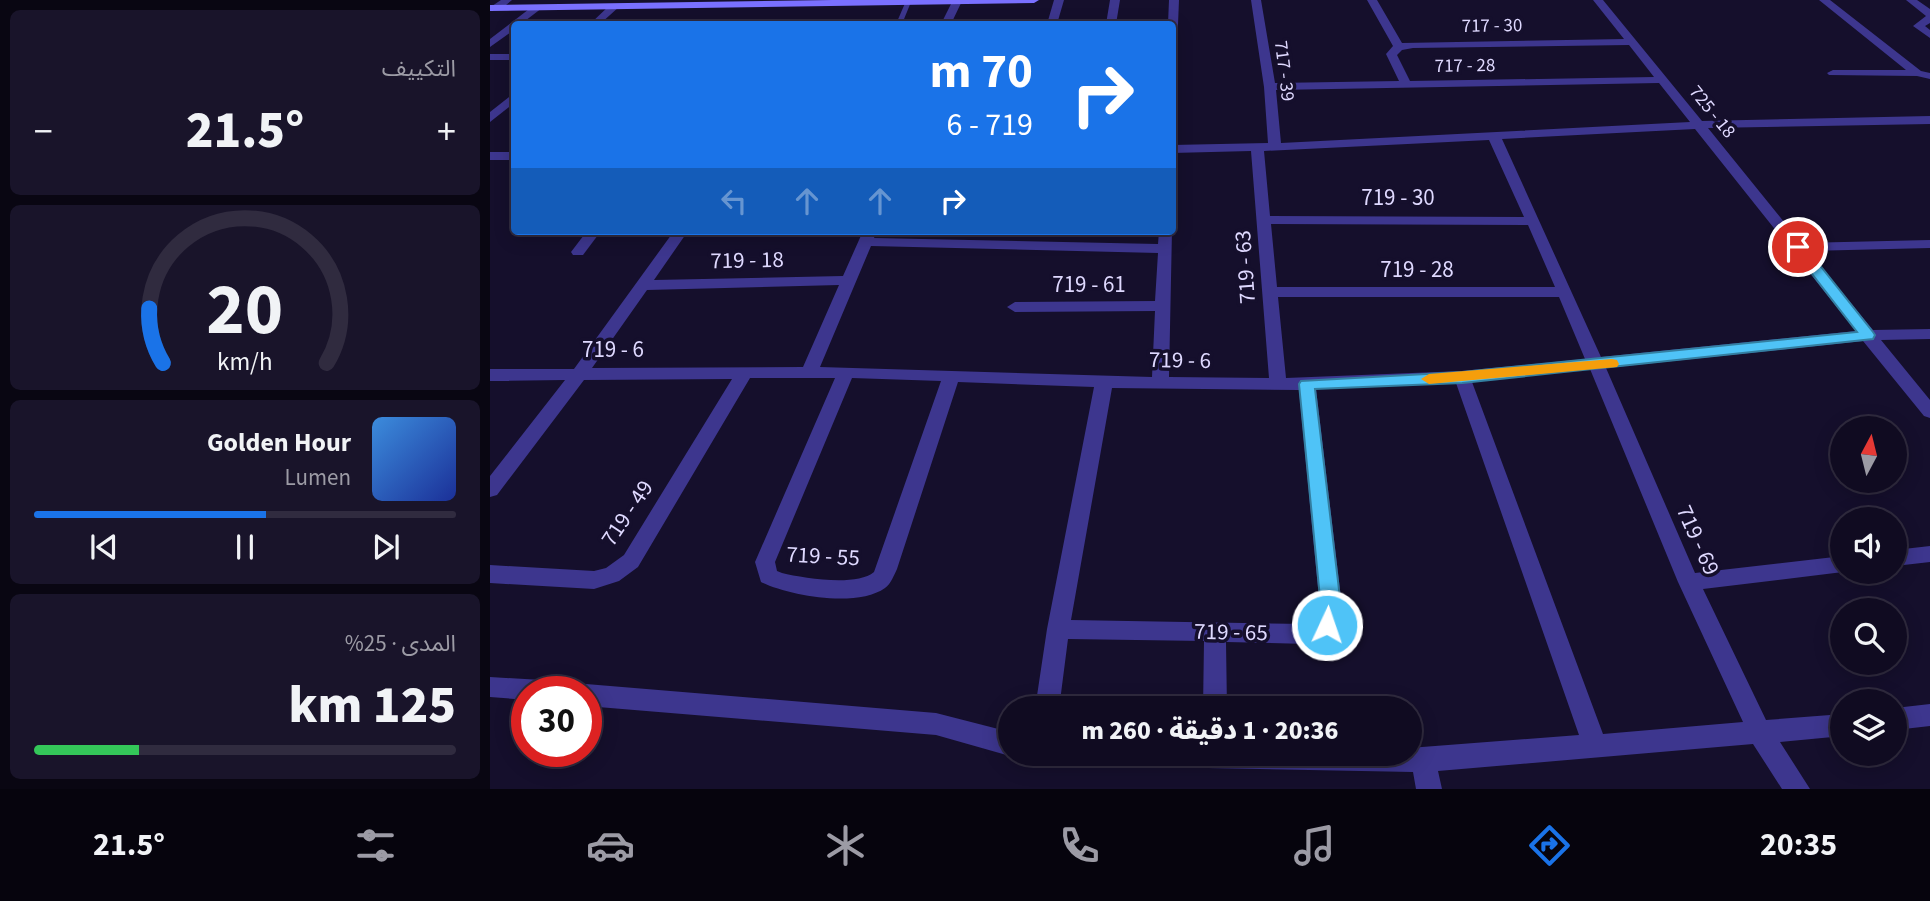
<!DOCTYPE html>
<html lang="ar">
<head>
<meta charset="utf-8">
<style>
	:root { --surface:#100b21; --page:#19142a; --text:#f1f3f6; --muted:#9c9ba5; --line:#302b3f; --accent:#1a73e8 }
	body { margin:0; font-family:"Source Sans 3","Noto Sans Arabic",sans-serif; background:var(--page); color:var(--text); direction:rtl; height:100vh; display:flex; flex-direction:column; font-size:26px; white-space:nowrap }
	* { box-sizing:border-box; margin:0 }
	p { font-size:23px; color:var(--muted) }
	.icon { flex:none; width:38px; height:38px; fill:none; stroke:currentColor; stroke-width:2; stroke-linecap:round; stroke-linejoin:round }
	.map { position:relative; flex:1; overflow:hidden; direction:ltr }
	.details { display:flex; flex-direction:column; gap:10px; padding:10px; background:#090612; width:490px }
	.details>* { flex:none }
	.top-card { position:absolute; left:21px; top:21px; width:665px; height:214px; border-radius:7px; box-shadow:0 4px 18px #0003,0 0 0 2px var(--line); direction:rtl; background:#1a73e8; color:#fff; overflow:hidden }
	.needle { width:46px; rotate:7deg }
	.controls { position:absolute; left:1340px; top:416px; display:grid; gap:14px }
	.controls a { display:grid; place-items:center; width:77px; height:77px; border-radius:50%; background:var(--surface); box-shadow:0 4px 18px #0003,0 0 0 2px var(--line); font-size:35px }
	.speed { position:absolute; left:21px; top:676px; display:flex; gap:14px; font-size:35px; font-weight:700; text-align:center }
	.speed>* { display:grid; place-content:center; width:91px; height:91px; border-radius:50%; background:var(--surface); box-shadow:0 4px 18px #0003,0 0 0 2px var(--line); line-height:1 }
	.speed .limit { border:10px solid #d22; background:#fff; color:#111 }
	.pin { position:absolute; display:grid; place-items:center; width:60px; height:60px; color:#fff; margin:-30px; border:4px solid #fff; border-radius:50%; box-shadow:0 2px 7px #0007 }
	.me { position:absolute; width:77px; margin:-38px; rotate:3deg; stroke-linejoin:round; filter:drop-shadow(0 0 5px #0008) }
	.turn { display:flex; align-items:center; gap:24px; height:147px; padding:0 28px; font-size:32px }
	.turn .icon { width:91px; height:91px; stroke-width:2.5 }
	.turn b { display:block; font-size:49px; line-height:60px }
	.lanes { display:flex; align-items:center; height:66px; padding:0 28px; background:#0003; justify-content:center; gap:35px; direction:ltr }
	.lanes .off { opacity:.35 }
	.big { font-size:52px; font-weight:800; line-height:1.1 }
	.details .card { flex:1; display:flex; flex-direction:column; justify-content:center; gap:10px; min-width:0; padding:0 24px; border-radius:10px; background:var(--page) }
	.details .dial { align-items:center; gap:0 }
	.dial svg { height:182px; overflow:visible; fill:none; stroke:var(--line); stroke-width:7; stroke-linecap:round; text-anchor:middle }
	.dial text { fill:var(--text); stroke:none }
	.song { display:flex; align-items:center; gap:21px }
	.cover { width:84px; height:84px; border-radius:10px; background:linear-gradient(135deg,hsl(210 70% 55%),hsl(230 70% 35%)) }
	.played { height:7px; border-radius:4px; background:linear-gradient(90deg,var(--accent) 55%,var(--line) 55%) }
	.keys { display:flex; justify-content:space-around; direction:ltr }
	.heat { display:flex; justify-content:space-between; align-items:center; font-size:38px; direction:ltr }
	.charge { height:10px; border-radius:5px; background:linear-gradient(90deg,#34c759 25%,var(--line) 0) }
	.trip { position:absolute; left:508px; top:696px; width:424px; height:70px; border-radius:35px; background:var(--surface); box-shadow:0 4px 18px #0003,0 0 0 2px var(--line); font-weight:800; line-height:70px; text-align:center; direction:rtl }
	.tab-bar { display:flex; height:112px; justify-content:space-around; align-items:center; background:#06040d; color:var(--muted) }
	.tab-bar .icon { width:49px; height:49px }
	.tab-bar .selected { color:var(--accent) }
	.tab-bar b { font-size:32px; color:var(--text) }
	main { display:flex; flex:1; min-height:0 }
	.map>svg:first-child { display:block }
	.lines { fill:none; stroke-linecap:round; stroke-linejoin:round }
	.lane { fill:#3d368e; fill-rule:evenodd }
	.street { fill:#3d368e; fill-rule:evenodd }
	.secondary { fill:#7a70ff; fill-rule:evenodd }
	.route { fill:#4fc3f7; stroke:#337fa1; stroke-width:2 }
	.slow { fill:#f59e0b }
	.labels { text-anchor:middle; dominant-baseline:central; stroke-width:7; stroke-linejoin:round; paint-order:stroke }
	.far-street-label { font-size:19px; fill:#dfd9ff; stroke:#150f2c }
	.street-label { font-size:23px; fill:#dfd9ff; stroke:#150f2c }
</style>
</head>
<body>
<main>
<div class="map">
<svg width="1440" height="789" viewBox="0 0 1440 789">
	<rect width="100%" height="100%" fill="#150f2c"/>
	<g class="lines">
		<path class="lane" d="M416,1L421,2L412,24H406Z"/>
		<path class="street" d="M11,0H22L10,10H2V6Z
			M463,0L472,1L461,24H451Z
			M564,0H574L567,24H557Z
			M620,0H630L626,24H616Z
			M679,0H689L687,49L682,52V24H678Z
			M761,0H771L785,83L909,81L896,54L903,46L877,0H887L912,43L1134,39L1103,0H1113L1212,121L1440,116V124L1218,128L1311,243L1440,240V248L1318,251L1383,330L1440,329V339L1391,340L1440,400V418L1434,416L1373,341L1116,368L1205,573L1353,556V572L1213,589L1276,720L1353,714V736L1290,742L1320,789H1292L1263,744L948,771L952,789H926L923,772L615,766L606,762L603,754H919V748L1089,735L966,383L826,389L851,598L845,632L818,644L736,642L737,709H713L714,641L578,639L569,709H545L557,629L604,387L468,382L407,569C404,575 401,584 395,588C367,608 300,596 271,582L265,562L345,378H260L148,567L129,581L104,589L0,583V565L104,571L116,568L134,555L242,379L94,380L7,495L0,497V476L75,380L0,381V369H84L184,231H198L164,280L353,276L373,231H387L384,238L668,244L669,231L682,230L679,377L779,378L761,151L682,153V145L778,143L774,87ZM1139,45L1164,77L920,81L907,55L912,50L923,48ZM1169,83L1200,122L791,143L786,90ZM1205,129L1366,331L1111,357L1012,139ZM999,140L1034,217L780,216L774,151ZM781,224L1038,225L1065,287H787ZM381,246L668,253L665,301L525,302L517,307L525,312L665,311L662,377L330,367ZM349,285L313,367L102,368L157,290ZM788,297H1069L1095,359L972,371L796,378ZM1100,369L1188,582L1253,722L1113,734L982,382ZM362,378L451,381L384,572C366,587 313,578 292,573L287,571L285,562ZM622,388L809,390L829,598L827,620L816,624L581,620Z
			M1329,0H1340L1431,71L1440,73V79L1427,76L1339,75L1337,73L1343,70H1416Z
			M1416,0H1427L1440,9V23L1435,26L1440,30V38L1423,26L1436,16Z
			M121,4L130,6L110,24H100Z
			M43,6L52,8L31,24H24V30L0,47V39Z
			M0,54H24V60H0Z
			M24,93V103L0,122V112Z
			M0,152H24V160H0Z
			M97,231H111L93,255H83L81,252Z
			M1440,546V562L1405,566V550Z
			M0,677L52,680L60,684L64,691H37V700L0,697Z
			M96,684L446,713L520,732V754H523L520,756L446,735L96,706V691H86L88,687Z
			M1440,704V726L1405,730V708Z"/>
		<path class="secondary" d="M342,0H549L544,3L0,11V5Z"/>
	</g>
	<path class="route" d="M1308,243L1313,244L1383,332L1385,335L1383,339L972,383L825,389L850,598L844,631L837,633L830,631L827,625L830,598L809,384L811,381L972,372L1367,332L1301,247Z"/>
	<path class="slow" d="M1122,359L1127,360L1129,364L1127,367L939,384L931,379L939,374Z"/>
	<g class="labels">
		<g class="far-street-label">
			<text transform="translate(1002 26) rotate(-1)">717 - 30</text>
			<text transform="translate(975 66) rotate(-1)">717 - 28</text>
			<text transform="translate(794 71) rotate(83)">717 - 39</text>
			<text transform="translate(1222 112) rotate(51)">725 - 18</text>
		</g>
		<g class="street-label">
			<text x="908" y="197">719 - 30</text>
			<text transform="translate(257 260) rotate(-1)">719 - 18</text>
			<text transform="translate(755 267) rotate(-94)">719 - 63</text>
			<text x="927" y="269">719 - 28</text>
			<text x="599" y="284">719 - 61</text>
			<text x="123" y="349">719 - 6</text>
			<text transform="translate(690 360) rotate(1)">719 - 6</text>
			<text transform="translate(137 513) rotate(-56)">719 - 49</text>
			<text transform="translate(1208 540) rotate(66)">719 - 69</text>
			<text transform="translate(333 556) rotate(3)">719 - 55</text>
			<text transform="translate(741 632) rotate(1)">719 - 65</text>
		</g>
	</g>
</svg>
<div class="controls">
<a><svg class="needle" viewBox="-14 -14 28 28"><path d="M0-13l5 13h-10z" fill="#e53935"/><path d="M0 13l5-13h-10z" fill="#9c9ba5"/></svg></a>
<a><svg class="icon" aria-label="sound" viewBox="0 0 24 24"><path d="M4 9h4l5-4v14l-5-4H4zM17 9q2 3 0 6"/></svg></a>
<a><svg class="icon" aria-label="search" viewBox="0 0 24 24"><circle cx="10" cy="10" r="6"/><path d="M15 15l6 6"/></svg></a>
<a><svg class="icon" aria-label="layers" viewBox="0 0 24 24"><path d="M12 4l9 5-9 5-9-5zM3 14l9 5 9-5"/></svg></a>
</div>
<div class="speed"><div class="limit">30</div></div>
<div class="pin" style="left:1308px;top:247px;background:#d93025"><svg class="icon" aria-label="arrive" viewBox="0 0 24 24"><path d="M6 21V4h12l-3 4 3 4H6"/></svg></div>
<svg class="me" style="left:837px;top:625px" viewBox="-20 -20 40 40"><circle r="17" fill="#4fc3f7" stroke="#fff" stroke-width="3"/><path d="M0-11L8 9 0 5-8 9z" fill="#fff"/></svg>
<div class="trip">20:36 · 1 دقيقة · 260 m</div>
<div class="top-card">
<div class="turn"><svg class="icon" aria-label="right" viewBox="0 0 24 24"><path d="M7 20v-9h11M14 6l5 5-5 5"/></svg><div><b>70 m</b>719 - 6</div></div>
<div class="lanes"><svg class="icon off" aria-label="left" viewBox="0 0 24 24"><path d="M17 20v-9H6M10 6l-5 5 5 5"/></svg><svg class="icon off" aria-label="ahead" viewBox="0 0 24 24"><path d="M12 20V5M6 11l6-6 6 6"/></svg><svg class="icon off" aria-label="ahead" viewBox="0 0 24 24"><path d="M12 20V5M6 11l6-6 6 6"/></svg><svg class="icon" aria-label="right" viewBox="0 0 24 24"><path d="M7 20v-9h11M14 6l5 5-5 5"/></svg></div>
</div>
</div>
<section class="details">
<div class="card"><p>التكييف</p>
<div class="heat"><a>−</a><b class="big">21.5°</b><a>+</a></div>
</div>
<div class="card dial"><svg viewBox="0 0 100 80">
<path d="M14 69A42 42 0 1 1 86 69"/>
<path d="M14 69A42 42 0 0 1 8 45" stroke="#1a73e8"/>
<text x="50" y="56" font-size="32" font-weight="700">20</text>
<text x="50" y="72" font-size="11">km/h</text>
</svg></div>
<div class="card">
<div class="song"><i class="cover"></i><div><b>Golden Hour</b><p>Lumen</p></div></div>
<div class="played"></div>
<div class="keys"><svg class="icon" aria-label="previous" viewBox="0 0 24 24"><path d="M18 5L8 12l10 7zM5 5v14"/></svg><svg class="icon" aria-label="pause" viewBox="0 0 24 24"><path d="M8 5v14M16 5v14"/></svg><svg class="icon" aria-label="next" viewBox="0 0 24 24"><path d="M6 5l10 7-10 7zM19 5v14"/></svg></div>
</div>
<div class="card"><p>المدى · 25%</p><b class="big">125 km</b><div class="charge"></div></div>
</section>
</main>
<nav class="tab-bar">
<b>20:35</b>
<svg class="icon selected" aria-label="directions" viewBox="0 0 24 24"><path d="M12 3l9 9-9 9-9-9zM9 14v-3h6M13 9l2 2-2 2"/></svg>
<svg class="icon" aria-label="music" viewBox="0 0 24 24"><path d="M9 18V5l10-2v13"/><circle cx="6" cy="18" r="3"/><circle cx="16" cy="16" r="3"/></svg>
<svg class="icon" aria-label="phone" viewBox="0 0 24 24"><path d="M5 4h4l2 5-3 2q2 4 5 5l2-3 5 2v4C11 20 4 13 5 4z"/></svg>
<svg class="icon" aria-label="climate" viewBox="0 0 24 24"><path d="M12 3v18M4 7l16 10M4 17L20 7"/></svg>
<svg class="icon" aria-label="car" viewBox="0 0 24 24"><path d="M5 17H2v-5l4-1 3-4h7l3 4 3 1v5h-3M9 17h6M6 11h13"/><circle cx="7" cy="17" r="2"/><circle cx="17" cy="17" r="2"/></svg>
<svg class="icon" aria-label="filters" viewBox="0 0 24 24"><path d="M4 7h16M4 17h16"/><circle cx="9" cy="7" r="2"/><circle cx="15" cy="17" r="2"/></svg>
<b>21.5°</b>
</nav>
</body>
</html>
